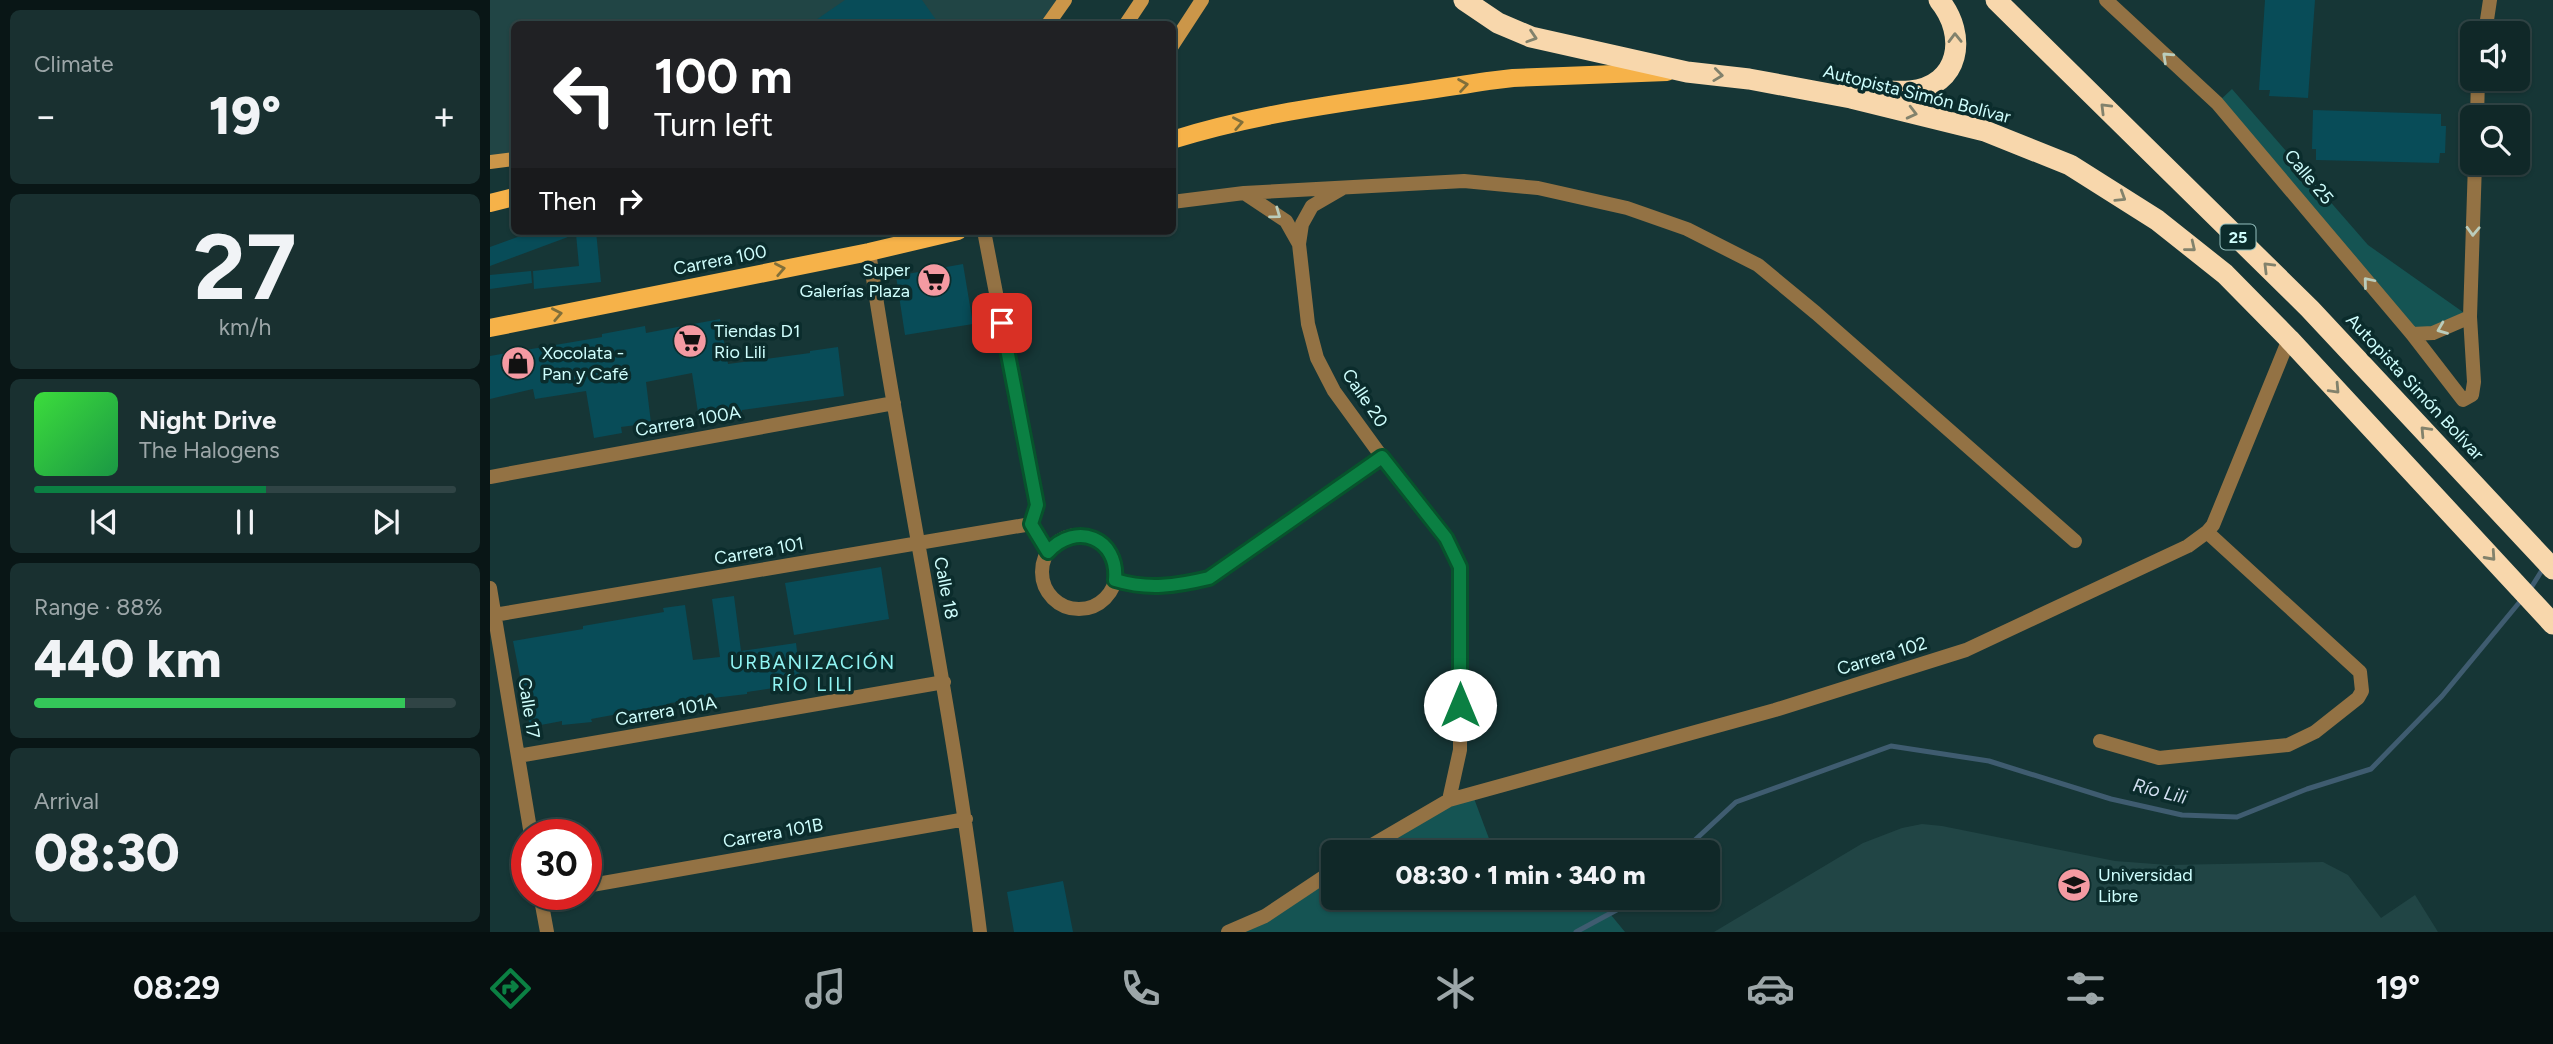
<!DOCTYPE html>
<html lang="en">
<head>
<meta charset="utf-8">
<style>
	:root { --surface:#102828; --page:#193030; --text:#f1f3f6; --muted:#9ca6a8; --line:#304445; --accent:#0b8043 }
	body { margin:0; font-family:Figtree,sans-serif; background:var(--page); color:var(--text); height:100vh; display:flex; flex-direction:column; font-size:26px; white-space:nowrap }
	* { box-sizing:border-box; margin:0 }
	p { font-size:23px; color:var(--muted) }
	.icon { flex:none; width:38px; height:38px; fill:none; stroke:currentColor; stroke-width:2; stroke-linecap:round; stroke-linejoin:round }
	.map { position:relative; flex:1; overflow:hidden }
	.sheet { display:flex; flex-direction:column; gap:10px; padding:10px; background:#091616; width:490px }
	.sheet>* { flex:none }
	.top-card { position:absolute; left:21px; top:21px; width:665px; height:214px; border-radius:10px; box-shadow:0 2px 5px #0004,0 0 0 2px var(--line); background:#202124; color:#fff; overflow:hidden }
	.tools { position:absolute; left:1970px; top:21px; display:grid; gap:14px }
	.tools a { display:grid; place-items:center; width:70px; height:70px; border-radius:10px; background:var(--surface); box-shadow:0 2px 5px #0004,0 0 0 2px var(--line); font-size:35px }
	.speed { position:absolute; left:21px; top:819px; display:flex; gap:14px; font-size:35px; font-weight:700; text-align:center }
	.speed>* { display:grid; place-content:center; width:91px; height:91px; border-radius:50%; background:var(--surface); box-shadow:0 2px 5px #0004,0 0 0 2px var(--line); line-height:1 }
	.speed .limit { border:10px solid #d22; background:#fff; color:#111 }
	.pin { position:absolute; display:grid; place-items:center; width:60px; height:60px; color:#fff; margin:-30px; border-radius:14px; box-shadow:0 4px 10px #0006 }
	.me { position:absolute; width:77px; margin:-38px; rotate:0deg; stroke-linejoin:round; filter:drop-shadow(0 0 5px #0008) }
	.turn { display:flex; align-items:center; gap:24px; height:147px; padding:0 28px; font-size:32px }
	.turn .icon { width:91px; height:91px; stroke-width:2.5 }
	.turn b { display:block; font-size:49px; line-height:60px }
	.then { display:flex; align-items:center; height:66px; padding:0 28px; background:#0003; gap:14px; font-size:26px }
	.big { font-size:52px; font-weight:800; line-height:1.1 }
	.sheet .card { flex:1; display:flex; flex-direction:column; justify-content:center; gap:10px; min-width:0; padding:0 24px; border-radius:10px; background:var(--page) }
	.sheet .dial { align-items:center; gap:0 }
	.dial b { font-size:91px; line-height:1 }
	.song { display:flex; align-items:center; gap:21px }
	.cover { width:84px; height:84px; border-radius:10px; background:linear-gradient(135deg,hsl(120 70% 55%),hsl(140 70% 35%)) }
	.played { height:7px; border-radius:4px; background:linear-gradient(90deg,var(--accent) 55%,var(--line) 55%) }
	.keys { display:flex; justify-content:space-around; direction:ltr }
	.heat { display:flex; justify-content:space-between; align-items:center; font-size:38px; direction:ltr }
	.charge { height:10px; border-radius:5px; background:linear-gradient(90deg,#34c759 88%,var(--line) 0) }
	.trip { position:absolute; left:831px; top:840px; width:399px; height:70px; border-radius:10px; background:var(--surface); box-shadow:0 2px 5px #0004,0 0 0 2px var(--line); font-weight:800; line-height:70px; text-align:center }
	.tab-bar { display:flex; height:112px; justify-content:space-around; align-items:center; background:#061010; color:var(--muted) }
	.tab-bar .icon { width:49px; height:49px }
	.tab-bar .current { color:var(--accent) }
	.tab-bar b { font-size:32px; color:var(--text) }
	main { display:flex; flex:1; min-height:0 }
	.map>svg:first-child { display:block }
	.built { fill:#214545 }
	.green { fill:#155453 }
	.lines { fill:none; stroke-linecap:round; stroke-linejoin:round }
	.stream { stroke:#3f5c70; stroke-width:5 }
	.building { fill:#084c58 }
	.street { stroke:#937244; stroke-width:14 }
	.secondary { stroke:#cb9649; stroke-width:14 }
	.primary { stroke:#f6b249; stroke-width:18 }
	.highway { stroke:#f8d7ac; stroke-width:21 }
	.oneway { stroke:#82826c }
	.oneway2 { stroke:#bacdbc }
	.oneway3 { stroke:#806f3a }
	.route-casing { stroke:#07532c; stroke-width:18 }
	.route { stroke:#0b8043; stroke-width:12 }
	.labels { text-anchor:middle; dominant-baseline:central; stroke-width:7; stroke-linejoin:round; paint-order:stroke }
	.shield { fill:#0b2c2c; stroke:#94bfbe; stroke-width:2 }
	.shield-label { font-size:16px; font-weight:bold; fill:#cffefd }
	.street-label { font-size:18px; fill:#cffefd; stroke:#0b2c2c }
	.poi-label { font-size:18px; fill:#cffefd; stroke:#0b2c2c; text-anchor:start }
	.neighbourhood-label { font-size:19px; letter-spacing:2px; fill:#91f5f4; stroke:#0b2c2c }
	.water-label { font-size:19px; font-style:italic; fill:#d2dff0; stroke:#0b2c2c }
</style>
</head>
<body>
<main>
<section class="sheet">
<div class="card"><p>Climate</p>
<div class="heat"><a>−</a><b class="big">19°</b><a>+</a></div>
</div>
<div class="card dial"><b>27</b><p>km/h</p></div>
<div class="card">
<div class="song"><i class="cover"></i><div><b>Night Drive</b><p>The Halogens</p></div></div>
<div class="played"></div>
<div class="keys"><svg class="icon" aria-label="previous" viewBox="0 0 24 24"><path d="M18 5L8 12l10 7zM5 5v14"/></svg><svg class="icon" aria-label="pause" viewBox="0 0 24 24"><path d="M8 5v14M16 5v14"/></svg><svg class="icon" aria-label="next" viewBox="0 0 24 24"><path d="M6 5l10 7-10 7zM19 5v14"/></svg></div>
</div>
<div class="card"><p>Range · 88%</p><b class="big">440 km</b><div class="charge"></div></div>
<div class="card"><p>Arrival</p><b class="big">08:30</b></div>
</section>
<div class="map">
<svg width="2063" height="932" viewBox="0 0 2063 932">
	<rect width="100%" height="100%" fill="#163636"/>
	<path class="built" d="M0,0H575L558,24H24V159L0,162Z
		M1432,824L1452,826L1625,861L1678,865L1833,862L1858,875L1891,918L1925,895L1948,932H1224L1373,843L1412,828Z"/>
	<path class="green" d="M1742,89L1878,245L1980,317L1922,334L1727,103Z
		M982,793L1004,852H870Z
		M843,870L844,898H1022L1027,912L1057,898H1107L1135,932H738Z"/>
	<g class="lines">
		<path class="stream" d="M2039,591L2054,567
			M1192,852L1246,802L1401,746L1499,761L1621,799L1692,815L1747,817L1817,789L1881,769L1952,696L2033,598
			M1086,932L1134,906L1142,898"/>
	</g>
	<path class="building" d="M355,0H432L449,24H320Z
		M1775,0H1825L1818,98L1779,96L1780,90H1769Z
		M1823,110L1951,114V126H1956L1955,153H1950L1949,163L1826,160V149H1822Z
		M44,231H106L111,282L44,289L43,271L89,266L86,234L0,266V247Z
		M473,264L483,324L415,335L406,276Z
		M41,271L42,283L0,289V275Z
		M230,319L238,364L320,353V351L348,347L354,396L252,410V412L209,419L202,373L156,382L161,423L131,427L132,433L104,438L96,391L45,399L43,389L0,399V356L112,337V334L155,326L156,333Z
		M391,567L399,619L304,635L295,583Z
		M244,596L251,651L306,643L311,684L257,692V694L180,703V708L128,714L101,719L102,722L72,725V721L40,727L23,641L93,629V626L174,612L173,608L195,605L203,660L230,657L222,599Z
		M573,881L583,932H524L517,892Z"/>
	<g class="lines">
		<path class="street" d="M1616,0L1727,103L1922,334L1973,400L1982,395L1984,382L1980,317L1985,163
			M1995,33L2000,0
			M1987,117L1988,79
			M853,188L822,206L812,224L809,244L818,324L827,358L844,391L892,457L956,538L970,567V750L959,800
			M754,193L796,221L809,244
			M682,202L754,193L974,181L1048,188L1137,208L1197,229L1268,265L1326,313L1585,541
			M494,231L547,505L541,524L558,553
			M379,252C413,479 462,704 490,932
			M1922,334L1943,333L1980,317
			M0,477L404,403
			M552 572a37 37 0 1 1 74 0a37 37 0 1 1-74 0Z
			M625,580C658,590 686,586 719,578L892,457
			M0,588L41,835
			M4,615L541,524
			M1610,741L1669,758L1798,745L1825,732L1868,698L1872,691L1870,672L1717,532
			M28,756L454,682
			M870,852L959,800L1285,710L1476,650L1698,546L1717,532L1723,525L1799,339
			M96,886L476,819
			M50,894L57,932
			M738,932L775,916L844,870"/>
		<path class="secondary" d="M558,24L575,0
			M636,24L652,0
			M682,46L712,0
			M0,162L24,159"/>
		<path class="primary" d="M682,140C784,108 893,98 998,81L1023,78L1177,72
			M0,203L24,197
			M0,328L379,252L468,231"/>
		<path class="highway" d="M974,0L1008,23L1041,37L1197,72L1259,79L1361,98L1495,131L1580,165L1667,220L1735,274L1799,339L2063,624
			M1506,0L1820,309L2063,569
			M1359,86C1379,88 1400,93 1420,91C1470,86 1478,35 1449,0"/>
	</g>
	<defs><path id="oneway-chevron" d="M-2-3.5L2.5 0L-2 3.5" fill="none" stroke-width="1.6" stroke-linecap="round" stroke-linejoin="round" transform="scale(1.75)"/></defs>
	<g class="oneway">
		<use href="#oneway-chevron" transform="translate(1042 37) rotate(18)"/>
		<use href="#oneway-chevron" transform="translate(1465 38) rotate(-91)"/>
		<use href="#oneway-chevron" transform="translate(1228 75) rotate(7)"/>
		<use href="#oneway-chevron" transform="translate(1615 108) rotate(-135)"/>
		<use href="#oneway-chevron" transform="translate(1422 113) rotate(14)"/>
		<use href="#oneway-chevron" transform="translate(1631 197) rotate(32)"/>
		<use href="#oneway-chevron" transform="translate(1701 247) rotate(39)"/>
		<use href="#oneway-chevron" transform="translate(1778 267) rotate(-135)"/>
		<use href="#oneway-chevron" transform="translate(1845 389) rotate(47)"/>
		<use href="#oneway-chevron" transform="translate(1935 431) rotate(-133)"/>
		<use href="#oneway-chevron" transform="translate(2001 556) rotate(48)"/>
	</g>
	<g class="oneway2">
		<use href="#oneway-chevron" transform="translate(1677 57) rotate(-137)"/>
		<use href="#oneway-chevron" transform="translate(786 214) rotate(36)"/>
		<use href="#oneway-chevron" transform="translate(1983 231) rotate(92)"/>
		<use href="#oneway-chevron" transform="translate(1878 282) rotate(-130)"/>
		<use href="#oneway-chevron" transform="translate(1952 329) rotate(158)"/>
	</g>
	<g class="oneway3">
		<use href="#oneway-chevron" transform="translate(973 85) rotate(-9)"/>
		<use href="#oneway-chevron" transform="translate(748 123) rotate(-11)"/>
		<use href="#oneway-chevron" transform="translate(290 269) rotate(-11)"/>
		<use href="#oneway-chevron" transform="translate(67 314) rotate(-11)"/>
	</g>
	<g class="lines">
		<g class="route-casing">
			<path id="route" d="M512,323L547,505L541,524L558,552C586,521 629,538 625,580C658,590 686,586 719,578L892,457L956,538L970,567V705"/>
		</g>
		<use href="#route" class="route"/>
	</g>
	<defs>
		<g id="supermarket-disc" transform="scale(1.75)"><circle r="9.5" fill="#f49aa2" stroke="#0b2c2c"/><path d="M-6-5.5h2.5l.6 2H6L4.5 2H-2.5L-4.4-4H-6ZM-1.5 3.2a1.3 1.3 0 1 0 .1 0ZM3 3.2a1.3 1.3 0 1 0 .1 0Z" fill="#111"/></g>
		<g id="shop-disc" transform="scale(1.75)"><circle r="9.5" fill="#f49aa2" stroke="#0b2c2c"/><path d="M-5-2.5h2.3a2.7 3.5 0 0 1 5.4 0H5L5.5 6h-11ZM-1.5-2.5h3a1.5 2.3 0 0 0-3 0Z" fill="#111"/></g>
		<g id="university-disc" transform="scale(1.75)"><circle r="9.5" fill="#f49aa2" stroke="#0b2c2c"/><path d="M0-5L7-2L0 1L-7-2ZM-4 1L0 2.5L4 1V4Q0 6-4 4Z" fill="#111"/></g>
	</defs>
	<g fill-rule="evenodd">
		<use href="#supermarket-disc" x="444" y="280"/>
		<use href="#supermarket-disc" x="200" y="341"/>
		<use href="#shop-disc" x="28" y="363"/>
		<use href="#university-disc" x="1584" y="885"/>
	</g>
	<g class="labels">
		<rect class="shield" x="1730.5" y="224.5" width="35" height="25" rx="5"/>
		<g class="shield-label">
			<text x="1748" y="237">25</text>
		</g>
		<g class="street-label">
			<text transform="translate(1427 94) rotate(14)">Autopista Simón Bolívar</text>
			<text transform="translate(1819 177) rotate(50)">Calle 25</text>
			<text transform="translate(230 260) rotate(-11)">Carrera 100</text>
			<text transform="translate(1925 387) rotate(47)">Autopista Simón Bolívar</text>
			<text transform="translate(875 398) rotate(56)">Calle 20</text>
			<text transform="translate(198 421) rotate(-10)">Carrera 100A</text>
			<text transform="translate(269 551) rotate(-10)">Carrera 101</text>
			<text transform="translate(456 588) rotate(79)">Calle 18</text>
			<text transform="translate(1392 656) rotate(-17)">Carrera 102</text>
			<text transform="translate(39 708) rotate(81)">Calle 17</text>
			<text transform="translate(176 711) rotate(-10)">Carrera 101A</text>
			<text transform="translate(283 833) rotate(-10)">Carrera 101B</text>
		</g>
		<g class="poi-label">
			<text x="420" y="270" text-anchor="end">Super<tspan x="420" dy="21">Galerías Plaza</tspan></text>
			<text x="224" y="331">Tiendas D1<tspan x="224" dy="21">Rio Lili</tspan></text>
			<text x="52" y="353">Xocolata -<tspan x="52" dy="21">Pan y Café</tspan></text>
			<text x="1608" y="875">Universidad<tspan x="1608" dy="21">Libre</tspan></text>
		</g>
		<g class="neighbourhood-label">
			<text x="323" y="662">URBANIZACIÓN<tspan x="323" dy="22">RÍO LILI</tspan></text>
		</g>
		<g class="water-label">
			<text transform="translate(1670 791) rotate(14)">Río Lili</text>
		</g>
	</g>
</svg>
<div class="tools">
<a><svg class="icon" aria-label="sound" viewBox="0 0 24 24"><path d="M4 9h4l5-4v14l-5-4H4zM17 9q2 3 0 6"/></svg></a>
<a><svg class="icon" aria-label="search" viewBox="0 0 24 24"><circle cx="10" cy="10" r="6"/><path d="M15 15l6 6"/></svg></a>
</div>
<div class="speed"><div class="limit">30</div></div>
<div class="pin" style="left:512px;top:323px;background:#d93025"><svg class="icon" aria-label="arrive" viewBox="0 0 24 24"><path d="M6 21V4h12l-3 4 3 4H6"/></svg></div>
<svg class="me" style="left:970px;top:705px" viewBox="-20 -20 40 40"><circle r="19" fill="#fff"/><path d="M0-13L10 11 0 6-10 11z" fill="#0b8043"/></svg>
<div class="trip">08:30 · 1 min · 340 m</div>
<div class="top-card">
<div class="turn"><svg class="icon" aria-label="left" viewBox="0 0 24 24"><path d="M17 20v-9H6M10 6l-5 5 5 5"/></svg><div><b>100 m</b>Turn left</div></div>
<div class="then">Then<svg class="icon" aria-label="right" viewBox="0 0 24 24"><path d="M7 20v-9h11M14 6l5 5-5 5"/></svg></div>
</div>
</div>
</main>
<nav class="tab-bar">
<b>08:29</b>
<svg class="icon current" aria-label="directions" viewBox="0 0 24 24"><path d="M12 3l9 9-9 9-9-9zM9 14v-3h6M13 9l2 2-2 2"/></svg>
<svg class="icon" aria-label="music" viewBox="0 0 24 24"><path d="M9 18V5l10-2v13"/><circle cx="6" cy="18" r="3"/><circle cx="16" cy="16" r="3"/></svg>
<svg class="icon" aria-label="phone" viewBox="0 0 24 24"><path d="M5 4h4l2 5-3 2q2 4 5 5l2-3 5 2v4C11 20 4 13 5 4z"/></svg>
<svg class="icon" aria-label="climate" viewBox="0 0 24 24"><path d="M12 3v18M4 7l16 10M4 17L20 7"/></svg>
<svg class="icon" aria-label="car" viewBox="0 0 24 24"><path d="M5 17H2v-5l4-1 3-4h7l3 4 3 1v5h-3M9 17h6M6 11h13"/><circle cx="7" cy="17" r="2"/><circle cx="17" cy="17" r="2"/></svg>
<svg class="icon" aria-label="filters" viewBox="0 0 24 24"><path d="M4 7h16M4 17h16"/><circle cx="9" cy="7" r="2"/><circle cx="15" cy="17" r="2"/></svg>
<b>19°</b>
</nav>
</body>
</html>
